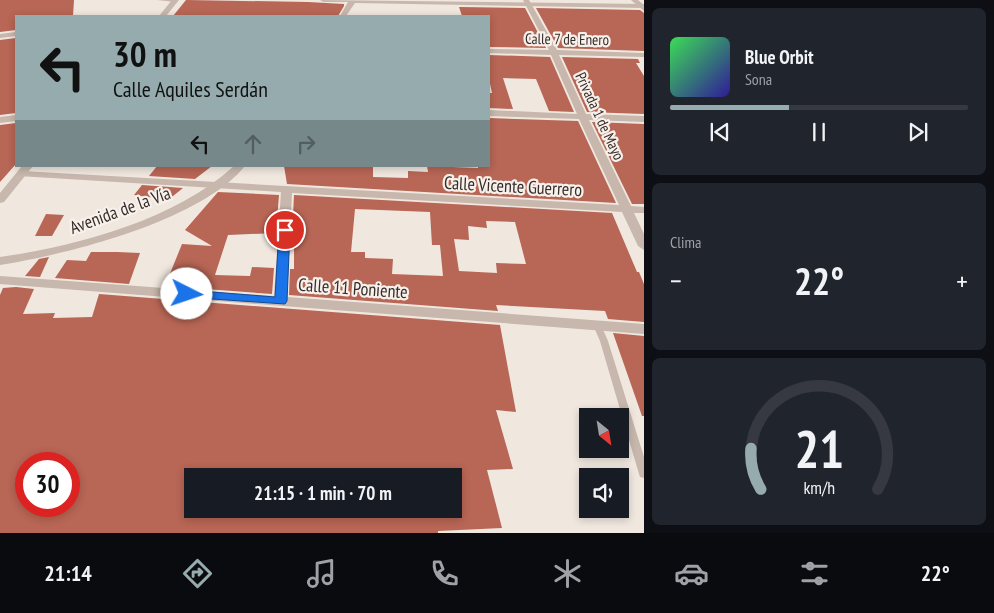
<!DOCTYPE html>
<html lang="es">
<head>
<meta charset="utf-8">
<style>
	:root { --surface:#171b24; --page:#20242c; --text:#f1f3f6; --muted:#9ea1a6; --line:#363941; --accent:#95abad }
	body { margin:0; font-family:"PT Sans Narrow",sans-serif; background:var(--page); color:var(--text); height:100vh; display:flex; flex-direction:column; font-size:19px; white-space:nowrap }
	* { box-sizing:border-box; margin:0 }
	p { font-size:16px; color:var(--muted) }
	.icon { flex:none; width:28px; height:28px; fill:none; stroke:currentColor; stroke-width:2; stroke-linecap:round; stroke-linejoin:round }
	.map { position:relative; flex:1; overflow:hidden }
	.sheet { display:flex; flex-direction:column; gap:8px; padding:8px; background:#0d0f14; width:350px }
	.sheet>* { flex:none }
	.top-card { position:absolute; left:15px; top:15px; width:475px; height:152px; border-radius:0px; box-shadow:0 2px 8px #0003; background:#95abad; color:#111; overflow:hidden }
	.needle { width:32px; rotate:150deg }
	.tools { position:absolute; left:579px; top:408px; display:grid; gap:10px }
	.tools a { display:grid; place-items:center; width:50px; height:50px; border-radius:0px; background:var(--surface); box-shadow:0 2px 8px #0003; font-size:25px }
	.speed { position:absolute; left:15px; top:452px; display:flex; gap:10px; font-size:25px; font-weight:700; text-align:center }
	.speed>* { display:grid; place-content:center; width:65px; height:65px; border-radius:50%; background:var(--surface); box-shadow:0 2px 8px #0003; line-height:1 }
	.speed .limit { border:8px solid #d22; background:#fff; color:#111 }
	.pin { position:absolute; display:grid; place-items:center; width:42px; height:42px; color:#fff; margin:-21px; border:2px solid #fff; border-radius:50%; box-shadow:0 1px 5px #0007 }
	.me { position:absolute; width:55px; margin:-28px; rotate:94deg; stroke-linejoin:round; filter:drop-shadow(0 0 4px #0008) }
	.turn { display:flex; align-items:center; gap:18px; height:105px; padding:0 15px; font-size:22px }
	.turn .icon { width:65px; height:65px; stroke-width:2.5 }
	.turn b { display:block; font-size:35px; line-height:42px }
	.lanes { display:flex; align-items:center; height:48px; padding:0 15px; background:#0003; justify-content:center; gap:25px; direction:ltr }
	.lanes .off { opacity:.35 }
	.big { font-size:38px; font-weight:800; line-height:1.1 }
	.sheet .card { flex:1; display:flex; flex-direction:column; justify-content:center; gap:8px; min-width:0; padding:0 18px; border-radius:8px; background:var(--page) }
	.sheet .dial { align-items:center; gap:0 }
	.dial svg { height:130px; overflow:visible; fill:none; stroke:var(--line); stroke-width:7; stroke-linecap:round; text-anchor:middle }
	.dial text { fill:var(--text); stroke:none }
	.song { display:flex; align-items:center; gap:15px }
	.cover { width:60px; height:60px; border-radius:8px; background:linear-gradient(135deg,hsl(130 70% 55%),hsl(250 70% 35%)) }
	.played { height:5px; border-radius:2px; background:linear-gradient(90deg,var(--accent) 40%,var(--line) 40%) }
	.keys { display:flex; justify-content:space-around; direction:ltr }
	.heat { display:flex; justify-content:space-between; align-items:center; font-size:28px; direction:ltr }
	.trip { position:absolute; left:184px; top:468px; width:278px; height:50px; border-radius:0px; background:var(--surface); box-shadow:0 2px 8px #0003; font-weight:800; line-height:50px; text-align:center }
	.tab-bar { display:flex; height:80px; justify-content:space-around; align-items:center; background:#090b0e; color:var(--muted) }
	.tab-bar .icon { width:35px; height:35px }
	.tab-bar .on { color:var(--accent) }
	.tab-bar b { font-size:22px; color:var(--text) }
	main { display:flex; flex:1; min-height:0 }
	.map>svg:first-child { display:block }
	.building { fill:#b86655; fill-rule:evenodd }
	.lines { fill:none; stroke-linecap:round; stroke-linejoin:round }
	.service { fill:#c7b7ac; fill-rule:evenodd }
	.minor { fill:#c7b7ac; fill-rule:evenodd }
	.tertiary { fill:#c7b7ac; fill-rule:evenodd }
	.route { fill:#1a73e8; stroke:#114b97 }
	.labels { text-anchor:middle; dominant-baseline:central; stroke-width:4.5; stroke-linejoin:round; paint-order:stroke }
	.far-street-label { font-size:15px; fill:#362d2a; stroke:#f8f1eb }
	.street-label { font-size:18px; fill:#362d2a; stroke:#f8f1eb }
</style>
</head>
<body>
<main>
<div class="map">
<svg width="644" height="533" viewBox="0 0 644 533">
	<rect width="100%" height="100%" fill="#f0e7df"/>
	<path class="building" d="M0,0H74L73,16H16V30L0,32Z
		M186,0L308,2L344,4V6L338,16H173Z
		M459,7L525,8L546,48L489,47V16H462Z
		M536,8L640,10L644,13V51L558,48Z
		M16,38V113L0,115V40Z
		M489,55L550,57L574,112L549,111L536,79L503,78L513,109L489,108V93H492L489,79Z
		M562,57L638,59L640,63H636L644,76V114L587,112Z
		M489,118L578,121L616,203L287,184L284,166H373V177L408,178V171L428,172L427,166L478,168V166H489Z
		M592,122L644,124V204H632Z
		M16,123V164L0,182V125Z
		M157,166H212L195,179L149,176Z
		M142,185L183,188L168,200L134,195Z
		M218,192L279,195L276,233L228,235L215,275L250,276L252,267L274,268L272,294L165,286L182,244L212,246L185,230Z
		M294,195L612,213L637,272H639L644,284V322L608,319L605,311L496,305L498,311L289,295L290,269H294V236H292ZM355,209L430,212L432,245H440L443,276L392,274L393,259L365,258V252H351ZM486,221L515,222L526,264L496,263L497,273L459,271L454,239L469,240L468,226L487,228Z
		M46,214L64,215L52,236H35Z
		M91,252H117L140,253L129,284L55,278L67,260L86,261Z
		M49,257L40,277L25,276L39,259Z
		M16,287L34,289L23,314L55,313L53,318L92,317L99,294L500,325L516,412L496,410L513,469L487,470L502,528L438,531V533H0V295L3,288ZM26,464H69V506H26ZM192,476H452V509H192Z
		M613,333L644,336V416H642Z"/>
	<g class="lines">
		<path class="service" d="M157,0H176L177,1L175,2Z
			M597,322L600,323L601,325L608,341L644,457V478L640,477L639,474L600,341L593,325L594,323Z"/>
		<path class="minor" d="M523,0H529L557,50L644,53V57L559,55L586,114L644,116V122L589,120L631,206L644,207V213H634L644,234V250L638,246L622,212L292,193L287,297L644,324V334L0,284V276L274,296L281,192L18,176L17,174L18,172L22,171L619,205L579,119L489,116V110L577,114L551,55L489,53V49L549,50Z
			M631,0H638L644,5V11Z
			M16,32V36L0,38V34Z
			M16,115V121L0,123V117Z"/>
		<path class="tertiary" d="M172,0H179L166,16H159Z
			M320,0L644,4V8L355,3L346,16H340L348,2H323Z
			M22,166H33L4,202L0,203V193Z
			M234,166H245C200,221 69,254 0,265V257C77,246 175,220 234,166Z"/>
	</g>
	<path class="route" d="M285,227L290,230L287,301L285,304L183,297L181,294L183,292L187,290L275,297L279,230Z"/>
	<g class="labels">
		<g class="far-street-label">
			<text transform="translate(567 39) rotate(1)">Calle 7 de Enero</text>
			<text transform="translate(600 116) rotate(65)">Privada 1 de Mayo</text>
		</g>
		<g class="street-label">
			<text transform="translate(513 186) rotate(3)">Calle Vicente Guerrero</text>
			<text transform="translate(120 210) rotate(-20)">Avenida de la Vía</text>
			<text transform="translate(353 288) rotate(4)">Calle 11 Poniente</text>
		</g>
	</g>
</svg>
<div class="tools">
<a><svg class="needle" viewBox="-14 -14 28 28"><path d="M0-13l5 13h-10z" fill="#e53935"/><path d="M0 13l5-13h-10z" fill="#9ea1a6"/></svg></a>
<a><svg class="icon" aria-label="sound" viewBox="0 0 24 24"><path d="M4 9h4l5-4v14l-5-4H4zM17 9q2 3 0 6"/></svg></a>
</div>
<div class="speed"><div class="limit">30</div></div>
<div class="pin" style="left:285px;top:230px;background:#d93025"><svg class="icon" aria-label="arrive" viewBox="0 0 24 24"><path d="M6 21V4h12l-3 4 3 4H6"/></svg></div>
<svg class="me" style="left:187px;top:294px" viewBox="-20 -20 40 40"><circle r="19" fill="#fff"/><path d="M0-13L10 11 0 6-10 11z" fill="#1a73e8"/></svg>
<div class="trip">21:15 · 1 min · 70 m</div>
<div class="top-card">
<div class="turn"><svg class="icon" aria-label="left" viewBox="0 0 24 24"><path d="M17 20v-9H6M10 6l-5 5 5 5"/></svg><div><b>30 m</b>Calle Aquiles Serdán</div></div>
<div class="lanes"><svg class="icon" aria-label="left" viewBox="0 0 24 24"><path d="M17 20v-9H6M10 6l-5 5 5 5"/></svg><svg class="icon off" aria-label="ahead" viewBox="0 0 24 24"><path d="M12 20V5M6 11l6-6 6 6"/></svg><svg class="icon off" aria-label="right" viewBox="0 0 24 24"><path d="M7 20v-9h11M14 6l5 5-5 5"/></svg></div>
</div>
</div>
<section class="sheet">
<div class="card">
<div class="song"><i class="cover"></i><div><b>Blue Orbit</b><p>Sona</p></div></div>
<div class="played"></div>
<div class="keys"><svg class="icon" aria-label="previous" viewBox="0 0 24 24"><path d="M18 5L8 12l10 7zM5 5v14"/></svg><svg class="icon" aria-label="pause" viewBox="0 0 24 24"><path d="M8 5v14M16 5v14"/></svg><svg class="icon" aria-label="next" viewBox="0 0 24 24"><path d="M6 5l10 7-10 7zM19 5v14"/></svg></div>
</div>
<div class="card"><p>Clima</p>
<div class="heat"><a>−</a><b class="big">22°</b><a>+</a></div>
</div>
<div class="card dial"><svg viewBox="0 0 100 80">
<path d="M14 69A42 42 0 1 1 86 69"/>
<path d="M14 69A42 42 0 0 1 8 44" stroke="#95abad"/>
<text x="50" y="56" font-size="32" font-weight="700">21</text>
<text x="50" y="72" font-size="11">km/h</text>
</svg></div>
</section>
</main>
<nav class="tab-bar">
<b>21:14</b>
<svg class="icon on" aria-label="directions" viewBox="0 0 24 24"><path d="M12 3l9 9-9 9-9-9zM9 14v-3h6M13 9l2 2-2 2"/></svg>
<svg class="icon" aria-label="music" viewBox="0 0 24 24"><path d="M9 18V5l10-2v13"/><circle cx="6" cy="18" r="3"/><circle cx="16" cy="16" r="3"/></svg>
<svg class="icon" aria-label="phone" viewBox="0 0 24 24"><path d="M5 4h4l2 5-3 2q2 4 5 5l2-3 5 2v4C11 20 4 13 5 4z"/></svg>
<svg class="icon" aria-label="climate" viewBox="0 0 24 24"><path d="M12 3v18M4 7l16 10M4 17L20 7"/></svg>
<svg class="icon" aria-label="car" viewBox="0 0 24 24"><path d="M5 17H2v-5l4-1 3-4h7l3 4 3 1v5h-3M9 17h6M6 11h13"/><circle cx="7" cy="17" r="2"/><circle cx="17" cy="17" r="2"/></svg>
<svg class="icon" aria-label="filters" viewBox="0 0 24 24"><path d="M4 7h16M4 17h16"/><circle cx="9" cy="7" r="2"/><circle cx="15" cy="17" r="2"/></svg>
<b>22°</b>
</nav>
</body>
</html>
